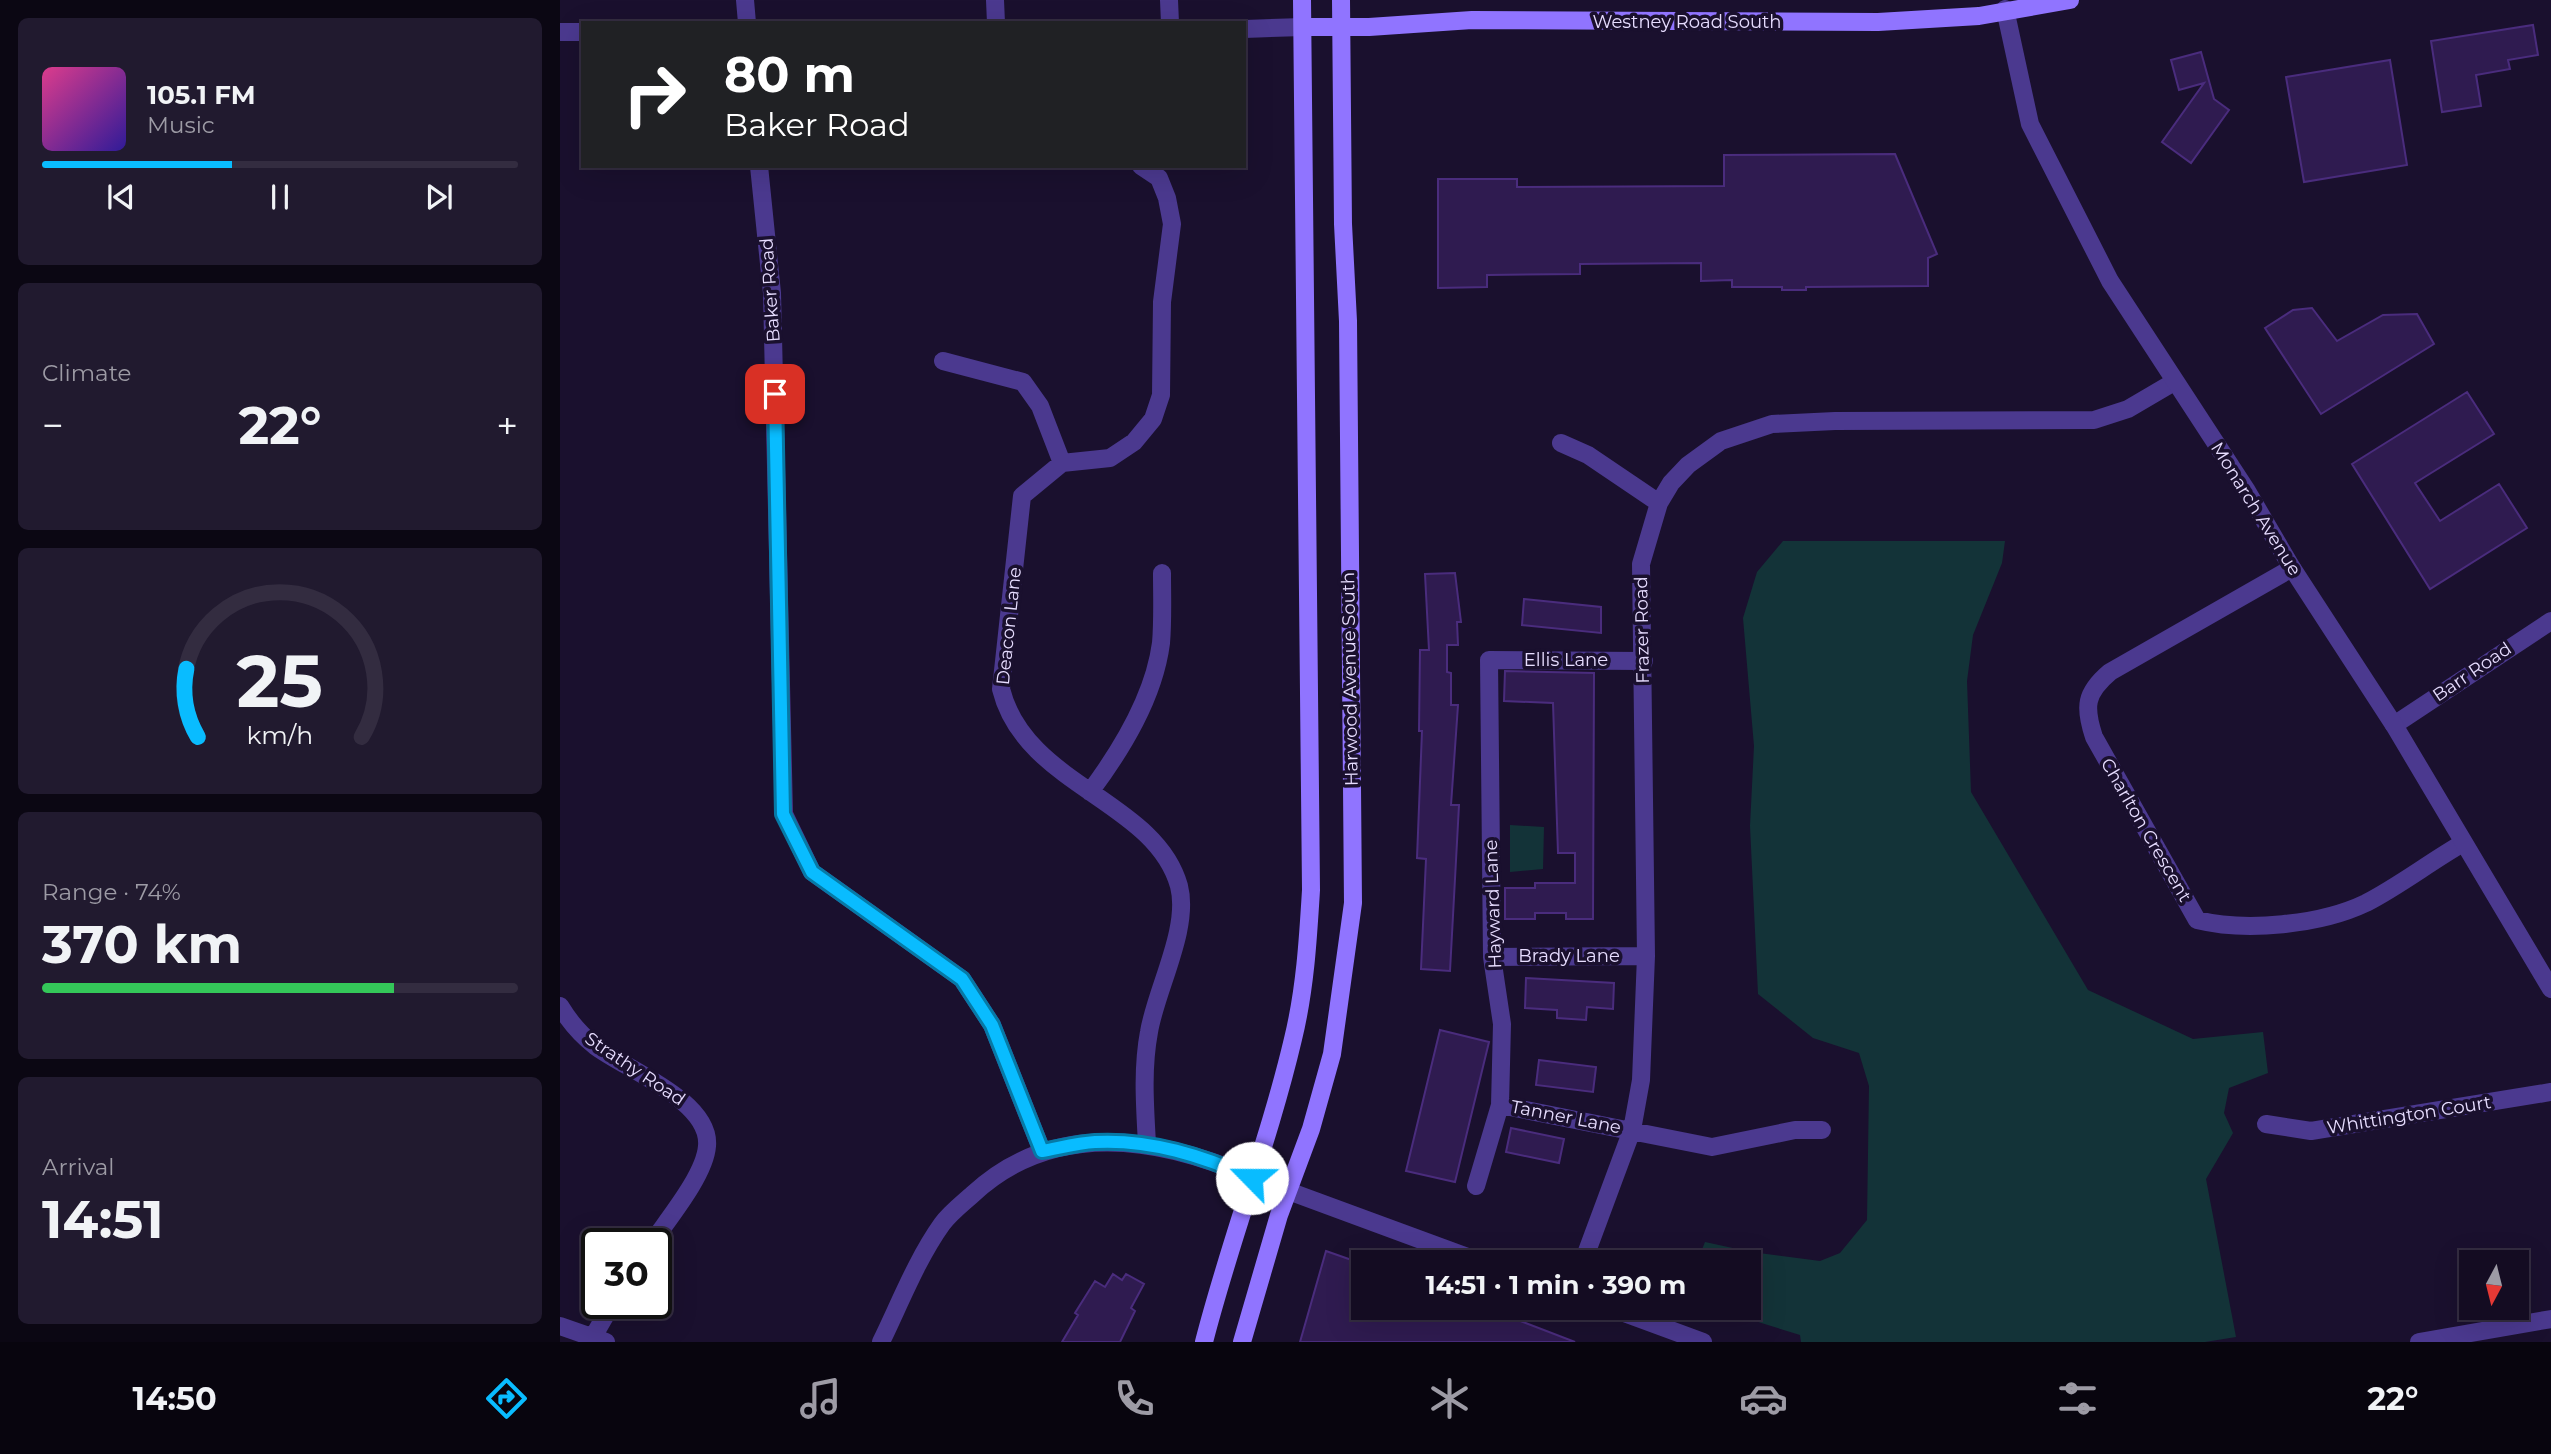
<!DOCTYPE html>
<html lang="en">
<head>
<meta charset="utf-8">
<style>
	:root { --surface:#140c22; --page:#211a2f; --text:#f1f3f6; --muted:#9d9ba5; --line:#332c40; --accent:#09bcff }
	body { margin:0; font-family:Montserrat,sans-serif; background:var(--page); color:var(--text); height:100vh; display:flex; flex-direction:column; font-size:26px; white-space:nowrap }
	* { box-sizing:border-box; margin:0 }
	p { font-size:23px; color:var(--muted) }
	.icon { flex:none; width:38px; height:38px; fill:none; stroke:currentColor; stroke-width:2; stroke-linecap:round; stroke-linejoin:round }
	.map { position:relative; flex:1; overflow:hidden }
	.side { display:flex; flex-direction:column; gap:18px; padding:18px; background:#0b0713; width:560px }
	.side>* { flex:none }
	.top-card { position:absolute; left:21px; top:21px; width:665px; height:147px; border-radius:0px; box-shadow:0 7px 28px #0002,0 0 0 2px var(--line); background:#202124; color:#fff; overflow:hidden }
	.needle { width:46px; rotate:187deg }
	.buttons { position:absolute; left:1899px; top:1250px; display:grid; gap:14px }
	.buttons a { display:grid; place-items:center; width:70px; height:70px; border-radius:0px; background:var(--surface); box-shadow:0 7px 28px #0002,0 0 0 2px var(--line); font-size:35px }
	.speed { position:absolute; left:21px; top:1228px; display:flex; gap:14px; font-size:35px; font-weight:700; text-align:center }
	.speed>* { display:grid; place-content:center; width:91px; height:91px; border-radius:50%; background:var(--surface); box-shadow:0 7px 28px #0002,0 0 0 2px var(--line); line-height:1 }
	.speed .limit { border:4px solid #111; border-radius:10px; background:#fff; color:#111 }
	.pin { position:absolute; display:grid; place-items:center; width:60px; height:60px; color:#fff; margin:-30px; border-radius:14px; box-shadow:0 4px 10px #0006 }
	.me { position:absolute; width:77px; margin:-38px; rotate:293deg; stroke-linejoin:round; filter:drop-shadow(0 0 5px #0008) }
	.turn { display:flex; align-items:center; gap:24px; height:147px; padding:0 28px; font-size:32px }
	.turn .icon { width:91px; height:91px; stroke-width:2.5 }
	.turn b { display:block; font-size:49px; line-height:60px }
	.big { font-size:52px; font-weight:700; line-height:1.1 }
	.side .card { flex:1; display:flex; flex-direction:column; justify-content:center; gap:10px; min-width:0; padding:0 24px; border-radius:10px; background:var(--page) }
	.side .dial { align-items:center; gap:0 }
	.dial svg { height:182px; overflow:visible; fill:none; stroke:var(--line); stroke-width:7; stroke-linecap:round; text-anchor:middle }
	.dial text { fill:var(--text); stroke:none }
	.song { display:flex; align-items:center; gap:21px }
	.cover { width:84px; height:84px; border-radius:10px; background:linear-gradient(135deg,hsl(330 70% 55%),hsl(250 70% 35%)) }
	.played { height:7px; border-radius:4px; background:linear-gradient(90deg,var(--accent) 40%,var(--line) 40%) }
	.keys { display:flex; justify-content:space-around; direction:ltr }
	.heat { display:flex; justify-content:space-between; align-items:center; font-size:38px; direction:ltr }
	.charge { height:10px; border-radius:5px; background:linear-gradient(90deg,#34c759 74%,var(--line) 0) }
	.trip { position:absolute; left:791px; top:1250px; width:410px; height:70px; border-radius:0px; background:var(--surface); box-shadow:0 7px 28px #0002,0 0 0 2px var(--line); font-weight:700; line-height:70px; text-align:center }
	.tabs { display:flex; height:112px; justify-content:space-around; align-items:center; background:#08050e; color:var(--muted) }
	.tabs .icon { width:49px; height:49px }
	.tabs .active { color:var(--accent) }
	.tabs b { font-size:32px; color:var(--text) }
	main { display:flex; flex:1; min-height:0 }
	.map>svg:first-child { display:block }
	.green { fill:#133338 }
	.building { fill:#2f1b50; stroke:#4a2c7d; stroke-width:2 }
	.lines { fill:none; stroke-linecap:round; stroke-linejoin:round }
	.minor { stroke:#4b398f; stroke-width:18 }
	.tertiary { stroke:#4b398f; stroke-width:18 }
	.secondary { stroke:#9074ff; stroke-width:18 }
	.route-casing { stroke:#067aa6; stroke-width:18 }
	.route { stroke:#09bcff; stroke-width:12 }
	.labels { text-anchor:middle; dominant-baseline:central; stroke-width:7; stroke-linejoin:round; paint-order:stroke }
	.street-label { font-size:18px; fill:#e7ddff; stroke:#1a102e }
</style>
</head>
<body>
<main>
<section class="side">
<div class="card">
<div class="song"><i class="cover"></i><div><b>105.1 FM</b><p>Music</p></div></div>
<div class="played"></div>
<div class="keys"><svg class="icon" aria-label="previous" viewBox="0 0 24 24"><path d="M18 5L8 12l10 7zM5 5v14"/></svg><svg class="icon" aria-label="pause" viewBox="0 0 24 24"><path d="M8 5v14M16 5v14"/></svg><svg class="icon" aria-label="next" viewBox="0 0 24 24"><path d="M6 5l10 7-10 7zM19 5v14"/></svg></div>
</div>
<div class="card"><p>Climate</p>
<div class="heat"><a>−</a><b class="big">22°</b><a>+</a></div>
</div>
<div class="card dial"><svg viewBox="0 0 100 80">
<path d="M14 69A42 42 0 1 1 86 69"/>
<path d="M14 69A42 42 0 0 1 9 39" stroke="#09bcff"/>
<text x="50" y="56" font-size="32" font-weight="700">25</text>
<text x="50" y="72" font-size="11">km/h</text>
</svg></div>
<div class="card"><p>Range · 74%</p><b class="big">370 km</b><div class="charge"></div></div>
<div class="card"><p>Arrival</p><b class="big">14:51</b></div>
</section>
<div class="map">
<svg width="1991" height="1342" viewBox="0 0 1991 1342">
	<rect width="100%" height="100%" fill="#1a102e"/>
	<path class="green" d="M1223,541H1445L1442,563L1413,635L1407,681L1411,792L1528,990L1633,1039L1703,1032L1708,1073L1669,1088L1664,1113L1673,1133L1646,1179L1676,1337L1645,1342H1241L1240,1335L1150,1307H1188V1262H1137L1145,1242L1191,1252L1260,1261L1280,1253L1307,1220L1309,1086L1299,1053L1253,1038L1198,994L1190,826L1194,746L1183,618L1197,572Z
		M950,825L984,827L983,869L950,872Z"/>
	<path class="building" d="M1973,25L1978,55L1948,60L1950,69L1916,75L1921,106L1882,112L1871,41Z
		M1641,52L1654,99L1669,110L1631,163L1602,142L1644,83L1619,90L1611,60Z
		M1830,60L1847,165L1744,182L1726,77Z
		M1335,154L1377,254L1368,258V286L1246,287V290H1222V287H1172V280L1141,281V263L1020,264V274L927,275V287L878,288V179H957V187L1164,186V155Z
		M1752,308L1777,341L1823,315L1857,314L1874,344L1761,414L1705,328L1733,310Z
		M1907,392L1934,434L1855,483L1880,521L1939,484L1967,528L1870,589L1792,464Z
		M895,573L901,622H897L898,645H887V672L891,673V705H898L891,805H899L890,971L861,969L866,859L857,858L862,731H859L860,650H869L865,574Z
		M964,599L1041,607V633L962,625Z
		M945,671L1034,673L1033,919H1006V913H975V919H945V888H975V883H1015V853H998L993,703L944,701Z
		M966,978L1054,983L1053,1009L1027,1007L1026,1020L997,1018V1010L965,1008Z
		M880,1030L929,1042L895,1182L846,1171Z
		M979,1060L1036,1067L1033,1092L976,1085Z
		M951,1128L1004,1139L999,1163L946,1152Z
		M766,1251L803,1264V1307H924L1015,1342H740Z
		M553,1274L562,1280L566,1274L584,1284L571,1308L575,1311L560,1342H502L518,1315L515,1313L535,1281L545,1287Z"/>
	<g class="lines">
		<path class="minor" d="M185,0L187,23
			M435,0L436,23
			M609,0L610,23
			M199,166L212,293L224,814L252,872L402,979L432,1025L482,1151
			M581,166L599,178L607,198L612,224L602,302L601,395L593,419L574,442L550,458L502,463L462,496L441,689C465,786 595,800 619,886C630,929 596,989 589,1032C582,1069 585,1107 587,1144
			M383,361L463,382L480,406L502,463
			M1001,443L1028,455L1099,503
			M1732,568L1550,672C1525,693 1524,707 1534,737L1637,920C1686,932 1760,925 1806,903C1839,886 1870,862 1903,843
			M1834,725L1991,621
			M530,792C562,749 594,697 601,643C603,620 602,596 602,573
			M932,957L1086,956
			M0,1006C9,1021 21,1035 35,1046C67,1070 151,1101 147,1146C145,1175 108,1219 91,1244
			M940,1105L1152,1147L1235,1130H1262
			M1706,1124L1751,1131L1991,1092
			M916,1186L940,1105L942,1024L932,957L929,660L1084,661
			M1023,1262L1072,1130L1081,1080L1086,956L1081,564L1099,503L1111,483L1128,465L1161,441L1212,424L1275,421L1534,420L1568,409L1614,382
			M0,1326L46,1342
			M33,1337L52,1304
			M321,1342C340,1303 357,1259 382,1224C390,1213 403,1203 413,1194C494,1119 600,1137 693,1178"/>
		<path class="tertiary" d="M1445,9L1470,124L1550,281L1687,491L1732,568L1834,725L1991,989
			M684,29L743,27
			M0,32H23
			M693,1178L921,1262
			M1048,1307L1143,1342
			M1859,1342L1991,1319"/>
		<path class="secondary" d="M743,27H809L912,20L1318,22L1419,16L1510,0
			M644,1342C670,1240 709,1141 733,1039C745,990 748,940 751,890L742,0
			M682,1342L719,1215L751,1129L772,1054L793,903L788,321L783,224L781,0"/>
	</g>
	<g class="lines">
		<g class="route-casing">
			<path id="route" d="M215,394L223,814L252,872L402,979L432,1025L482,1151C499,1148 518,1143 535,1142C590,1139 643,1156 692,1178"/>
		</g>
		<use href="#route" class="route"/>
	</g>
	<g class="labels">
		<g class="street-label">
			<text x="1127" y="22">Westney Road South</text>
			<text transform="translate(210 290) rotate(-94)">Baker Road</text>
			<text transform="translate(1696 509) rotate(58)">Monarch Avenue</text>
			<text transform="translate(449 626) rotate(-84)">Deacon Lane</text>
			<text transform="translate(1082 630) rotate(-91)">Frazer Road</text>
			<text x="1006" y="660">Ellis Lane</text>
			<text transform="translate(1912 672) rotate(-34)">Barr Road</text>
			<text transform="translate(790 679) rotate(-91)">Harwood Avenue South</text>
			<text transform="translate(1586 830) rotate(60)">Charlton Crescent</text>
			<text transform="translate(933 904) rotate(-92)">Hayward Lane</text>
			<text x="1009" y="956">Brady Lane</text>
			<text transform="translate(75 1069) rotate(34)">Strathy Road</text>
			<text transform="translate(1849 1115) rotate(-9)">Whittington Court</text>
			<text transform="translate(1006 1117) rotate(11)">Tanner Lane</text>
		</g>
	</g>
</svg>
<div class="buttons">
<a><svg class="needle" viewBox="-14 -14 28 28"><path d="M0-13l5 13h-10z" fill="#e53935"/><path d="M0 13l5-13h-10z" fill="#9d9ba5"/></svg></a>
</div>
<div class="speed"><div class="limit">30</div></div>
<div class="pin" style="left:215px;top:394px;background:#d93025"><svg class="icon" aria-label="arrive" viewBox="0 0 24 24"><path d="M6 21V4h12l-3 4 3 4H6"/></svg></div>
<svg class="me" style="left:692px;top:1178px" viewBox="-20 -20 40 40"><circle r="19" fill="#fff"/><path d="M0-13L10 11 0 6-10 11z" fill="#09bcff"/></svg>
<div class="trip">14:51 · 1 min · 390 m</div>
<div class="top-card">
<div class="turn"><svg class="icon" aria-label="right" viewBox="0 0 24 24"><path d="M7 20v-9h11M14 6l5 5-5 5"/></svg><div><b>80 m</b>Baker Road</div></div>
</div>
</div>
</main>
<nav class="tabs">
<b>14:50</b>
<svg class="icon active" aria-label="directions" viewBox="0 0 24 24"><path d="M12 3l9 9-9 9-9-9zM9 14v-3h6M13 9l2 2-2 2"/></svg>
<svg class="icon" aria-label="music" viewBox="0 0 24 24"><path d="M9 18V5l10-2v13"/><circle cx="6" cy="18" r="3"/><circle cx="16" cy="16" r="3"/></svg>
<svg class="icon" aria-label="phone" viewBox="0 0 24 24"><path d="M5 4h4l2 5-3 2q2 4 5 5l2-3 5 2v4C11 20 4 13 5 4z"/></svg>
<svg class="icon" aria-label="climate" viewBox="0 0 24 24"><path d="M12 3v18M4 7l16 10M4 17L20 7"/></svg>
<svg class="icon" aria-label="car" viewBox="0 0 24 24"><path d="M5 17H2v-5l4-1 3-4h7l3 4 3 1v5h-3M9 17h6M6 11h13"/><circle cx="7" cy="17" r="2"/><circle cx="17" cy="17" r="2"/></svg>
<svg class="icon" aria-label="filters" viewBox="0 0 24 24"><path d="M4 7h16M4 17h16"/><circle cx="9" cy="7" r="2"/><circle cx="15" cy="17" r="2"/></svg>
<b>22°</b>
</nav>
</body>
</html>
